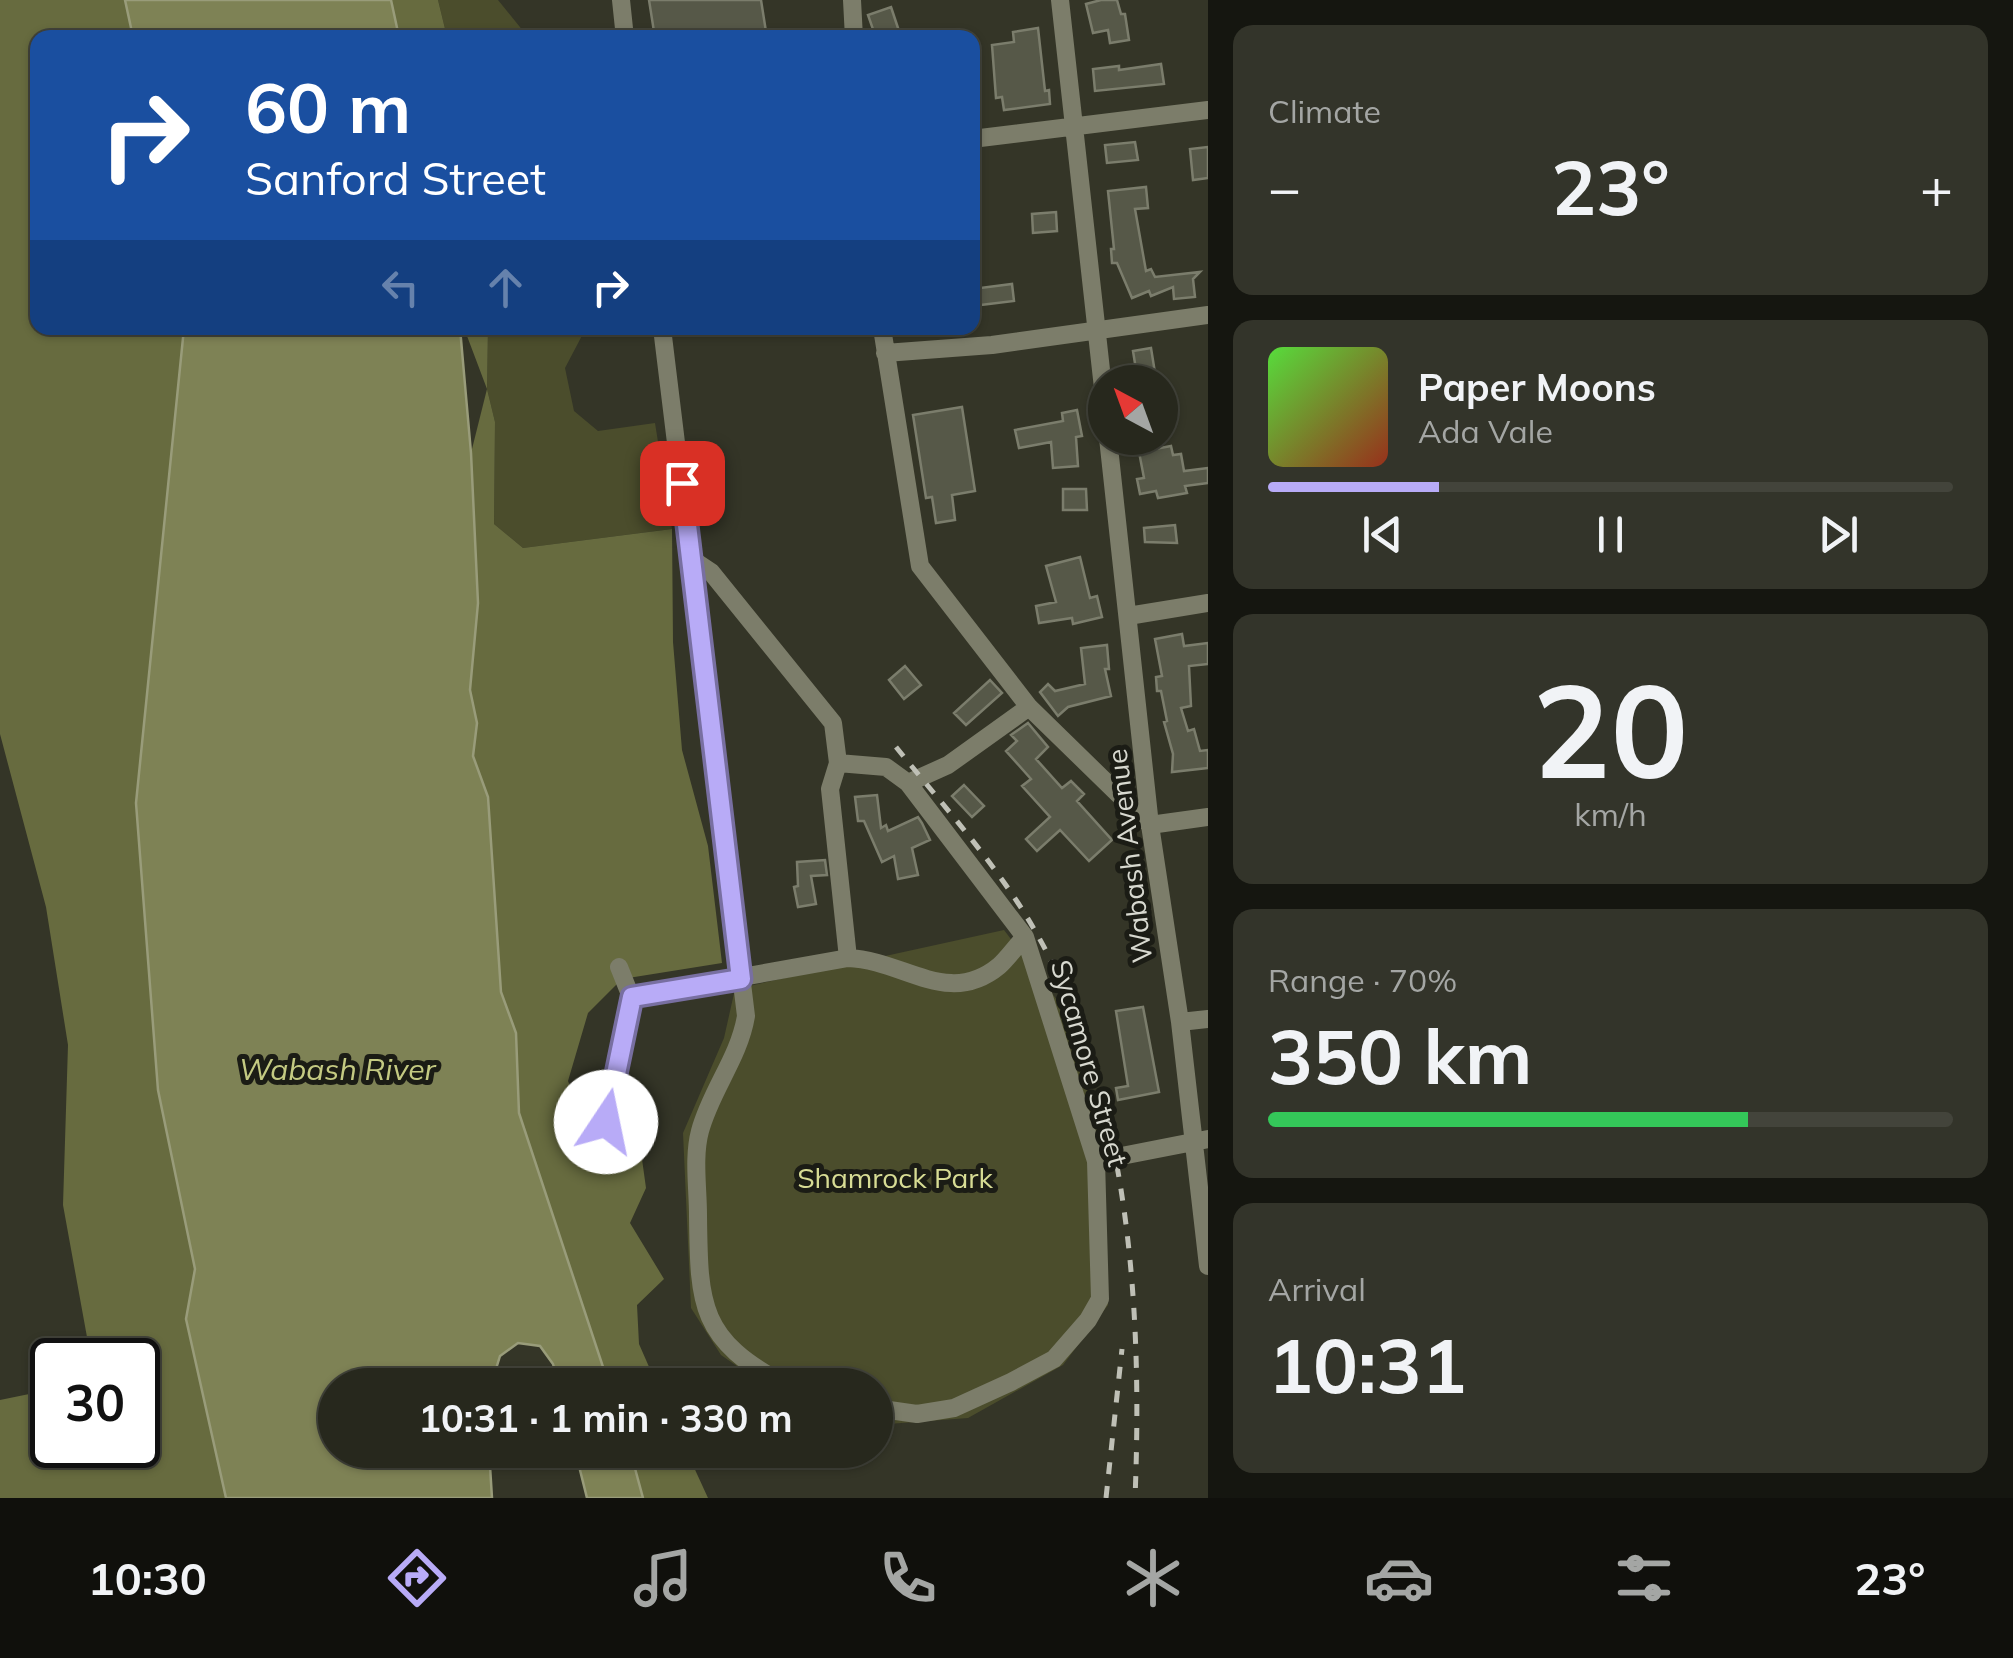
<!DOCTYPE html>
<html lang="en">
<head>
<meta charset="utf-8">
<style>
	:root { --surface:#27281d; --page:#33342a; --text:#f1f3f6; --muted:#a4a6a4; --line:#43443b; --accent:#b8abf7 }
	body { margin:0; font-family:Mulish,sans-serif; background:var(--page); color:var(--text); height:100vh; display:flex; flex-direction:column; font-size:38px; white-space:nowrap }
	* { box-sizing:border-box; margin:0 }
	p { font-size:32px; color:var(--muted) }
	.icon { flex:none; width:55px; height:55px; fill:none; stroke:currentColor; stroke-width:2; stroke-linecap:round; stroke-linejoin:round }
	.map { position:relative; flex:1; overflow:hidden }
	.sheet { display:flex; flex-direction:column; gap:25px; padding:25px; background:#151610; width:805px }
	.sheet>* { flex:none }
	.top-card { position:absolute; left:30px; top:30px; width:950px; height:305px; border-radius:20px; box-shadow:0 2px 8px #0004,0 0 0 2px var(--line); background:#1a4fa0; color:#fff; overflow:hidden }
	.needle { width:65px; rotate:319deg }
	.fabs { position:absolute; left:1088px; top:365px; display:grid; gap:20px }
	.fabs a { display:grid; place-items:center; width:90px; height:90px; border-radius:50%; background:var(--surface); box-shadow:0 2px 8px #0004,0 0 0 2px var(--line); font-size:50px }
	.speed { position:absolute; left:30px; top:1338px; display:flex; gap:20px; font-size:50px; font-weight:700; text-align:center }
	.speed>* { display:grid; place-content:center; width:130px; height:130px; border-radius:50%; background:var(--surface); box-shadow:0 2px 8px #0004,0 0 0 2px var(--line); line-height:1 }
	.speed .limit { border:5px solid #111; border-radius:15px; background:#fff; color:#111 }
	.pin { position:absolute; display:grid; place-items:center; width:85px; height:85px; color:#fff; margin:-42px; border-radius:20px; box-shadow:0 5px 15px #0006 }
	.me { position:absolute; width:110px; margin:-55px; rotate:11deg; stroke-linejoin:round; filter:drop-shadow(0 0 8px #0008) }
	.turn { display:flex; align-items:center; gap:35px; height:210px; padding:0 50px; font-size:45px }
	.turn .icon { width:130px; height:130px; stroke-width:2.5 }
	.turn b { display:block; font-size:70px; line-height:85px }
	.lanes { display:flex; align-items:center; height:95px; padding:0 50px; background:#0003; justify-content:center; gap:50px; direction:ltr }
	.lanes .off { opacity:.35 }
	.big { font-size:75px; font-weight:700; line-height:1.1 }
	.sheet .widget { flex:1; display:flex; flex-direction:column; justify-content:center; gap:15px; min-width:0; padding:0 35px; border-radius:20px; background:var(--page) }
	.sheet .dial { align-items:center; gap:0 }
	.dial b { font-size:130px; line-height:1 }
	.song { display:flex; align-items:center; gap:30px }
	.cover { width:120px; height:120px; border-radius:15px; background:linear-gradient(135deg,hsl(110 70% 55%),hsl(10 70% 35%)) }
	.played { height:10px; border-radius:5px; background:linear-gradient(90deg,var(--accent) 25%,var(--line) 25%) }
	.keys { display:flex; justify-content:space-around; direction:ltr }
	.heat { display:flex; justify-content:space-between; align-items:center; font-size:55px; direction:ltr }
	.charge { height:15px; border-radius:8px; background:linear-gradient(90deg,#34c759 70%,var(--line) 0) }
	.trip { position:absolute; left:318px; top:1368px; width:575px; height:100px; border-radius:50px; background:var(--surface); box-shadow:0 2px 8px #0004,0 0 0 2px var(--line); font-weight:700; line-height:100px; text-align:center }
	.dock { display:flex; height:160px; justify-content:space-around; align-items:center; background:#10100c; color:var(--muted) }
	.dock .icon { width:70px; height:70px }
	.dock .selected { color:var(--accent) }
	.dock b { font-size:45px; color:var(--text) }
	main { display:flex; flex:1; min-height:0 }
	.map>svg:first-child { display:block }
	.green { fill:#4b4d2c }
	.forest { fill:#676b3f }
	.water { fill:#7e8255; stroke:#999c7a; stroke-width:2.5 }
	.building { fill:#565848; stroke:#7b7d6c; stroke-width:2.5 }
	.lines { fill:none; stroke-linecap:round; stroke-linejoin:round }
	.minor { stroke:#7c7d6a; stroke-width:18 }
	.rail { stroke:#bfc0b6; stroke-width:5; stroke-dasharray:12 12; stroke-linecap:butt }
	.route-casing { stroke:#786fa1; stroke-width:25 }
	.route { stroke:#b8abf7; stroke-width:18 }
	.labels { text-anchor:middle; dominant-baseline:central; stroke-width:10; stroke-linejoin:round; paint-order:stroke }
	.street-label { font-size:28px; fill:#d8d9d0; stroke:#1b1c15 }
	.park-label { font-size:28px; fill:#d7dc94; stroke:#1b1c15 }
	.water-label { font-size:30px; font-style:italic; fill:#c4ca82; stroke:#1b1c15 }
</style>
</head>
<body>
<main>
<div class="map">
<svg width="1208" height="1498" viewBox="0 0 1208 1498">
	<rect width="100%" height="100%" fill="#343527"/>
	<path class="green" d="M438,0H498L528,37H447Z
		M488,328H586L565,368L574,411L598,431L655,423L672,529L523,548L494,524L495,422L487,389Z
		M1004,930L1066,1012L1104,1148L1108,1305L1063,1365L968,1418L875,1425V1385H764L721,1355L691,1308L683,1133L724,1038L735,989Z"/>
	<path class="forest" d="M0,0H126L133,37L38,38V328H184L136,803L158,1090L195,1270L186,1319L226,1498H0V1400L39,1392L52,1380V1445H138V1360H76L89,1348L63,1205L68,1045L46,907L0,734Z
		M391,0H438L447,37H399Z
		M464,328H488L487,389L495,422L494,524L523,548L672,529L673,642L682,750L708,846L722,963L622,979L588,1013L568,1081L589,1134L637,1123L646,1188L630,1223L664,1279L637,1305L639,1344L657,1385H608L519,1113L516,1036L501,992L488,797L473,756L477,723L470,690L478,603L471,453L487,389Z
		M630,1450H686L708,1498H643Z"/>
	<path class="water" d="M125,0H391L399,37H133Z
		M184,328H460L471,453L478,603L470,690L477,723L473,756L488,797L501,992L516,1033L519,1113L609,1385H559L553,1364L540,1346L518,1343L500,1356L491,1385H335V1450H489L492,1498H226L186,1319L195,1269L158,1090L136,803Z
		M575,1450H630L643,1498H587Z"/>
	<path class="building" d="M649,0H761L767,38H655Z
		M1101,0H1117L1121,14H1125L1129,40L1110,43L1108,30L1093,33L1086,4Z
		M891,7L899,31L876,38L868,15Z
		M1038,28L1045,91L1049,90L1050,104L1004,110L1002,97L996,98L992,45L1014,42L1013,32Z
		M1161,64L1164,84L1095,91L1093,69L1119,66V70Z
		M1135,142L1138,160L1107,163L1105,145Z
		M1208,147V178L1193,180L1190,149Z
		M1146,187L1148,208L1135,209L1146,271L1151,269L1155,277L1200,272L1193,279L1195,297L1174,299L1173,287L1151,296L1149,291L1132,298L1117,263H1112L1111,249H1114L1108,191Z
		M1056,212L1057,231L1033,233L1032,214Z
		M1012,284L1014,301L972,306V289Z
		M1151,348L1156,379L1138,382L1133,351Z
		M962,407L975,491L952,495L955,520L936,523L932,497L926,498L913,415Z
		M1077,410L1082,436L1076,437L1078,466L1053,468L1051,442L1019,448L1015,430L1063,421L1062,413Z
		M1171,446L1173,455L1181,454L1184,471L1208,468V483L1185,486L1187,493L1158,498L1156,491L1140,494L1137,479L1144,478L1139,452Z
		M1063,489H1086L1087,510H1063Z
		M1175,525L1177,543L1145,542L1144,528Z
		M1080,557L1090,598L1097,596L1102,617L1073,624L1072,618L1039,623L1036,606L1056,602L1046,566Z
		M1182,634L1184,646L1208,643V664L1189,666L1191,706L1181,708L1188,731L1194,729L1200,751L1208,750V768L1172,772L1173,754L1164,722L1167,721L1161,691H1157L1156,677L1162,676L1155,639Z
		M1107,645L1109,669H1105L1111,696L1068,707L1058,716L1040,692L1048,684L1055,691L1085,684L1081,648Z
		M905,666L921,685L904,699L889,680Z
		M990,680L1002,693L966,725L954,713Z
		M1028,723L1048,747L1036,759L1062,788L1071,781L1084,794L1077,801L1112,840L1089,861L1060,830L1037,851L1026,839L1050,817L1022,786L1031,779L1006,751L1017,741L1011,735Z
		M964,785L984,806L972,817L952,796Z
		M877,795L881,828L886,825L888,831L918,817L922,823L930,840L912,848L918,875L898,879L894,856L882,862L864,821H858L855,797Z
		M825,860L827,875L811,876L816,904L798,907L794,887L798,886L797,862Z
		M1143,1007L1159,1092L1118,1100L1116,1088L1128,1086L1116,1011Z"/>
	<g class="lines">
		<path class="minor" d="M621,0L625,38
			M852,0L854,38
			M1060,0L1105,406
			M972,139L1208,110
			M662,328L746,1016C739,1058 711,1090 700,1131C693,1157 698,1188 698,1215C699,1305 699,1340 786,1385
			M882,328L920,566L1029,707L1150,825L1208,817
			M885,353L992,345L1208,315
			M1108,438L1150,825L1180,1022L1208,1266
			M693,560L711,572L833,723L838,763L830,789L848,958
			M1128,616L1208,603
			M838,763L886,767L908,783L948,765L1029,707
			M631,997L848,958C904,960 948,1008 999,966C1008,958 1016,946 1025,937L908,783
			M1180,1022L1208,1019
			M606,1123L631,997L619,967
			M1096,1161L1208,1139
			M875,1408L917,1414L954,1408L1011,1382L1054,1359L1088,1320L1100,1299L1096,1161L1025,937"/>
		<path class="rail" d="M896,747C937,798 982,848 1018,903C1129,1072 1143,1302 1135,1498
			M1106,1498L1122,1349"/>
	</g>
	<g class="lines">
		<g class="route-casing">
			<path id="route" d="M606,1122L632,997L741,979L682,483"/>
		</g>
		<use href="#route" class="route"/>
	</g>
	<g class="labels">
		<g class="street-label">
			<text transform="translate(1129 856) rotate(-97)">Wabash Avenue</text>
			<text transform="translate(1090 1063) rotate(74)">Sycamore Street</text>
		</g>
		<g class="park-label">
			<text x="895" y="1177">Shamrock Park</text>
		</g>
		<g class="water-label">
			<text x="337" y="1069">Wabash River</text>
		</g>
	</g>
</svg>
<div class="fabs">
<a><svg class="needle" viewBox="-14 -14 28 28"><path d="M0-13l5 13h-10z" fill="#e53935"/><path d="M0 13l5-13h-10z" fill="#a4a6a4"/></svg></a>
</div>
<div class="speed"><div class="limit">30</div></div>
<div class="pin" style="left:682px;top:483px;background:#d93025"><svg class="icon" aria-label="arrive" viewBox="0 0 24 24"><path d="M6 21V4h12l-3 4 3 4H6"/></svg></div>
<svg class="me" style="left:606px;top:1122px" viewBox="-20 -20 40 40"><circle r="19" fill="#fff"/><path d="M0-13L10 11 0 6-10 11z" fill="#b8abf7"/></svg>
<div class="trip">10:31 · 1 min · 330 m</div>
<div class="top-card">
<div class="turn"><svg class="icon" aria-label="right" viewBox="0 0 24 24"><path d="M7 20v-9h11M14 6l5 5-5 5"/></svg><div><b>60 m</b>Sanford Street</div></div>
<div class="lanes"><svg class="icon off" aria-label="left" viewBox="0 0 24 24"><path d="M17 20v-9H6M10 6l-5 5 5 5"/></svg><svg class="icon off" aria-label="ahead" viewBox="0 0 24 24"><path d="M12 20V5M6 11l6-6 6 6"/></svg><svg class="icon" aria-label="right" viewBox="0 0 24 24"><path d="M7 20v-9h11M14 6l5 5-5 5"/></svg></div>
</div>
</div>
<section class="sheet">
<div class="widget"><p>Climate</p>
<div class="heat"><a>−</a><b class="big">23°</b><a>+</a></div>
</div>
<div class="widget">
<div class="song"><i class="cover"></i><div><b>Paper Moons</b><p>Ada Vale</p></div></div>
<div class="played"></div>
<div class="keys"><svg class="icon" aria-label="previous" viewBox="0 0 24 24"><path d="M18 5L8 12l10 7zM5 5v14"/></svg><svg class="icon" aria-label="pause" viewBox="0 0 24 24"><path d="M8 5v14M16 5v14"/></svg><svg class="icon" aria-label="next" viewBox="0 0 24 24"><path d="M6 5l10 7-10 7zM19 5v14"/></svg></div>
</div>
<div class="widget dial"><b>20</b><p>km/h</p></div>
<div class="widget"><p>Range · 70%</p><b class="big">350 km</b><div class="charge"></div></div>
<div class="widget"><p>Arrival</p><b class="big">10:31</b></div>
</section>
</main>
<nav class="dock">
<b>10:30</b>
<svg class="icon selected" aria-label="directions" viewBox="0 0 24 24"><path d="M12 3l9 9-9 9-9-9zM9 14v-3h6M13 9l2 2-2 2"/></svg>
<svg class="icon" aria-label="music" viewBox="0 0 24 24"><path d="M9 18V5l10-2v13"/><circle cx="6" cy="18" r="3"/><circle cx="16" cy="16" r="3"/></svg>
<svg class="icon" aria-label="phone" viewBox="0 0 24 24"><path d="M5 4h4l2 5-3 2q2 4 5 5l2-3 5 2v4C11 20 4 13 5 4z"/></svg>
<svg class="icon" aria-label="climate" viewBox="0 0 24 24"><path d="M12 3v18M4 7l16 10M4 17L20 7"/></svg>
<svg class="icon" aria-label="car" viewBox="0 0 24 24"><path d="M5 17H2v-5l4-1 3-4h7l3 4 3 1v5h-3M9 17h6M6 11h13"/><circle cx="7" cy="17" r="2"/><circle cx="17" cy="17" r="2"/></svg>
<svg class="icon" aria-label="filters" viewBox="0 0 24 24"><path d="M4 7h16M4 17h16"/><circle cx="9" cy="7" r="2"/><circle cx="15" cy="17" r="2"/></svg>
<b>23°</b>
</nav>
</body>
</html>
